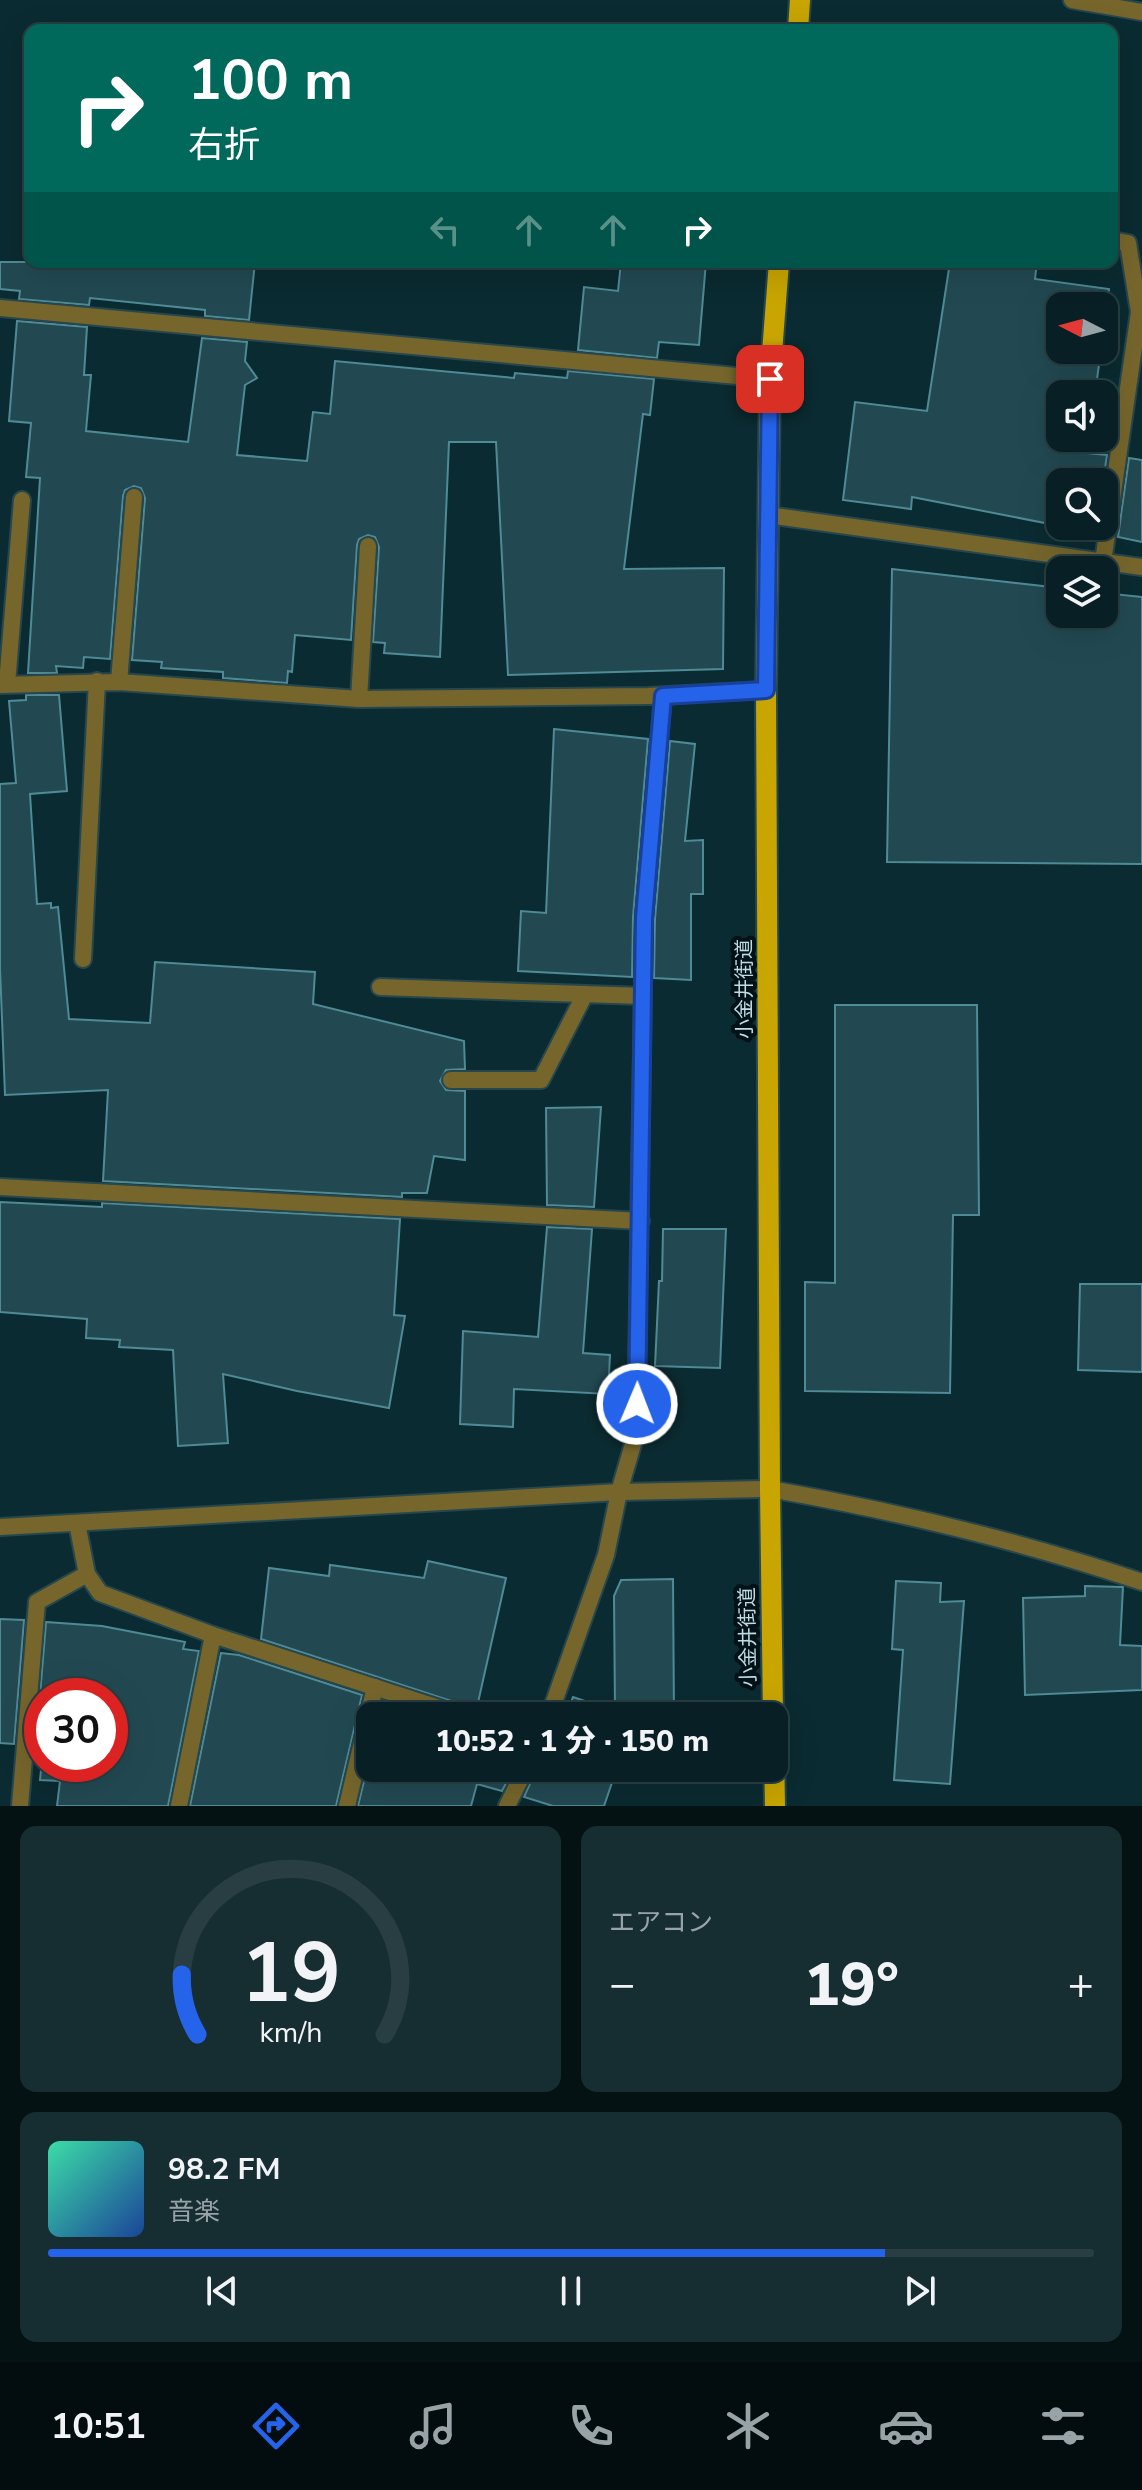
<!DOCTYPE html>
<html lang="ja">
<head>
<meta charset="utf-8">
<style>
	:root { --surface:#082025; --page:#162d32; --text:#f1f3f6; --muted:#98a3a7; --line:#293e42; --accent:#2563eb }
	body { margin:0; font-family:"Nunito Sans","Noto Sans JP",sans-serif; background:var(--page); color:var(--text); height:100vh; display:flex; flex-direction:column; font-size:30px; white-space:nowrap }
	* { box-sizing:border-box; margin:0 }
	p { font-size:26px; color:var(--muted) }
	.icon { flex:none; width:44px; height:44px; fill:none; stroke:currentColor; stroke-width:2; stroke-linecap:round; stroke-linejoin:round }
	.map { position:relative; height:1806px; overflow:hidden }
	.details { display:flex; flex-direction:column; gap:20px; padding:20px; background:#041214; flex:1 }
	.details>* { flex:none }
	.top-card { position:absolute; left:24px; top:24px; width:1094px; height:244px; border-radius:16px; box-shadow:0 8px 32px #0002,0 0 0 2px var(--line); background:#00695c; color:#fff; overflow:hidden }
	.needle { width:52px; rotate:276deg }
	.tools { position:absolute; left:1046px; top:292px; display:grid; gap:16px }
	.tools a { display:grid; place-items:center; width:72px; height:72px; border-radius:16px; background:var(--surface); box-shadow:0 8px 32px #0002,0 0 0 2px var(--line); font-size:40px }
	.speed { position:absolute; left:24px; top:1678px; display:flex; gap:16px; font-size:40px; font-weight:700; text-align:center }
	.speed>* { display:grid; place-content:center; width:104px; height:104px; border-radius:50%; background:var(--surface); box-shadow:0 8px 32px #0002,0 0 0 2px var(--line); line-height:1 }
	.speed .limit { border:12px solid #d22; background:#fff; color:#111 }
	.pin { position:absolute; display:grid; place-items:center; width:68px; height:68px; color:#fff; margin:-34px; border-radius:16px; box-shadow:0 4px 12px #0006 }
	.me { position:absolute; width:88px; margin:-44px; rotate:1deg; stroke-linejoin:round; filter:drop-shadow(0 0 6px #0008) }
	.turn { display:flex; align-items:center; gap:28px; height:168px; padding:0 32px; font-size:36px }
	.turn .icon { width:104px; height:104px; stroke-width:2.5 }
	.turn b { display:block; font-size:56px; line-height:68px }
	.lanes { display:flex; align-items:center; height:76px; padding:0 32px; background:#0003; justify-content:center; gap:40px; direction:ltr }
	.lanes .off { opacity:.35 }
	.big { font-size:60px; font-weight:800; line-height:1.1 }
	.details .widget { flex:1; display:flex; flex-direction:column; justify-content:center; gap:12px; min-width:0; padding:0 28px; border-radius:16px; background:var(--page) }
	.details .dial { align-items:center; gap:0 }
	.dial svg { height:208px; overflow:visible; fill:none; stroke:var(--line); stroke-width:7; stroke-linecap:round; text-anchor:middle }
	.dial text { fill:var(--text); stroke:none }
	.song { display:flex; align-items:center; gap:24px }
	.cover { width:96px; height:96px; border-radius:12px; background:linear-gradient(135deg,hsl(160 70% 55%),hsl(220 70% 35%)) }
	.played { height:8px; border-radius:4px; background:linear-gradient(90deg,var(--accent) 80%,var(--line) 80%) }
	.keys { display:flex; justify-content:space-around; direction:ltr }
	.heat { display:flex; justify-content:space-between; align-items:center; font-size:44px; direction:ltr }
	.details .tiles { flex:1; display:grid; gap:20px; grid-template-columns:1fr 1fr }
	.widget:last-child { grid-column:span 2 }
	.trip { position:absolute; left:356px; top:1702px; width:432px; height:80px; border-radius:16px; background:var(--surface); box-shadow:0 8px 32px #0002,0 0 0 2px var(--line); font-weight:800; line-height:80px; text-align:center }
	.tab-bar { display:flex; height:128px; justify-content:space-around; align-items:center; background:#030d0f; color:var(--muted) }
	.tab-bar .icon { width:56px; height:56px }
	.tab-bar .active { color:var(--accent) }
	.tab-bar b { font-size:36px; color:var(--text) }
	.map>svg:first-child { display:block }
	.building { fill:#224952; stroke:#4f8a97; stroke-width:2 }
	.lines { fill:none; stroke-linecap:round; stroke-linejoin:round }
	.service-casing { stroke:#27474d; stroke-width:20 }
	.minor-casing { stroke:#27474d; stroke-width:20 }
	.tertiary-casing { stroke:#27474d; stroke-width:20 }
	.primary-casing { stroke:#27474d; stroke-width:24 }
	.service { stroke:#76662c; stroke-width:16 }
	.minor { stroke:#76662c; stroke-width:16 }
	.tertiary { stroke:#76662c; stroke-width:16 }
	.primary { stroke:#c8a500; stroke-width:20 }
	.route-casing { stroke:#184099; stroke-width:20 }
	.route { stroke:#2563eb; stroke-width:14 }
	.labels { text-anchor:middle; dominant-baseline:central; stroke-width:8; stroke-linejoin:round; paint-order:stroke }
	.street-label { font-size:20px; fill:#bfdce2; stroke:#001217 }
</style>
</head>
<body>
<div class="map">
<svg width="1142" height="1806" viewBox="0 0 1142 1806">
	<rect width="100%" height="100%" fill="#0a2b31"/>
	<path class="building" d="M0,262H255L249,320L205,316V310L90,298L89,305L19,299L20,291L0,289Z
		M621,262H706L699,345L659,342L657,358L578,350L584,287L618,291Z
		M950,262H1037L1035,279L1109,289L1104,326V306H1060V350H1101L1095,394H1060V438H1090L1088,453L1107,455L1103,482H1060V526L912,497L911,509L843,500L855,402L927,411Z
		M17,321L87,327L84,375H91L86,431L188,442L202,338L247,342L245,361L257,378L245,385L237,455L307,461L313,412L330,414L335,361L514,378L515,373L567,378L568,371L654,379L650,415L643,414L624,569L724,568L723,669L508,675L496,442H449L440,657L384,653L385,643L373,642L379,547L375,537L368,535L359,539L357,545L351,640L295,635L292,672L288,671L287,683L223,678V672L161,668L162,662L132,660L145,498L141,488L134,486L125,490L123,496L110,659L84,657L83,668L56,666L57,673H28L40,478L26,477L31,423L9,421Z
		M1129,458L1142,460V542L1118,537Z
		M892,569L1060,588V614H1104V593L1142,597V864L887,862Z
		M26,695H59L67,791L30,794L37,904L51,903V908L58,907L69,1019L150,1023L155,962L315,972L313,1004L464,1041L465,1069L446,1070L440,1081L446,1090L465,1091V1160L434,1156L427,1193H402V1197L103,1181L108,1090L5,1095L0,968V784L16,783L9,701L26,700Z
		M554,729L648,739L633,917L632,977L518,971L521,911L546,913Z
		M670,741L695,744L685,841L703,840V894H691V980L654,978L655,919Z
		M835,1005H977L979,1215H953L950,1393L805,1391V1282L835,1283Z
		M601,1107L594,1207L547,1205L546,1108Z
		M0,1202L102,1207V1203L400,1219L394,1315L405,1316L389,1408L297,1391L223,1374L228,1443L178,1446L173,1350L119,1347L120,1340L86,1338L87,1319L0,1312Z
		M547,1227L592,1229L583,1353L610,1355L608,1394L514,1389L513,1427L460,1424L463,1331L538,1337Z
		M663,1229H726L720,1368L655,1366L659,1281H662Z
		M1080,1284H1142V1372L1078,1370Z
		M428,1561L506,1578L475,1716L467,1706L261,1639L269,1568L329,1576L330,1565L424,1578Z
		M673,1579L674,1716H566L573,1697L615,1711L614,1596L621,1580Z
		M896,1581L941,1583L940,1602L964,1601L950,1784L894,1780L903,1650L892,1649Z
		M1085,1586L1123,1587L1120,1645L1142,1646V1690L1025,1695L1023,1598L1085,1596Z
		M0,1619L24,1620L14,1744L0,1743Z
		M46,1622L102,1626L185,1642L183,1649L199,1651L168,1806H57L60,1781L40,1780L42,1760V1764H110V1696H42V1745L36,1744Z
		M221,1653L239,1655L362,1695L336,1806H190Z
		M383,1701L428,1716H379Z
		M370,1756V1768H514L502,1791L477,1784L471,1806H358Z
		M537,1768H617L604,1806H553L524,1797Z"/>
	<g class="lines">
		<g class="service-casing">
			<path id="service" d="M1072,0L1142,12
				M1103,562L1139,312L1128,243L1112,240
				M119,682L134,497
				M7,684L22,500
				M359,699L368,546
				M83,959L97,681
				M380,987L643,996
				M451,1080H541L585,994
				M20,1806L37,1602L87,1574
				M179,1806L213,1635
				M347,1806L375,1687"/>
		</g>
		<g class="minor-casing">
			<path id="minor" d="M0,308L770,379
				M768,515L1142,567
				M0,685L119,682L359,699L648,696L766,690
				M0,1187L641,1221
				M770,1489C895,1511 1021,1541 1142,1582
				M77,1523L87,1574L100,1593L213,1635L464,1716
				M549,1716L606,1555L619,1492L636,1434L644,918L663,696
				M507,1806L526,1768"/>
		</g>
		<g class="tertiary-casing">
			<path id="tertiary" d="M0,1527L619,1492L770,1489"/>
		</g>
		<g class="primary-casing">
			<path id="primary" d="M798,30L800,0
				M773,1716L770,1489L766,690L770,379L779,262
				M774,1753L775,1806"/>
		</g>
		<use href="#service" class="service"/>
		<use href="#minor" class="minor"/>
		<use href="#tertiary" class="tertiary"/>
		<use href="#primary" class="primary"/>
	</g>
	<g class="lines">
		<g class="route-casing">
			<path id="route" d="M637,1404L644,918L663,696L766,690L770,379"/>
		</g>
		<use href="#route" class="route"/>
	</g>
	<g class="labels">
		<g class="street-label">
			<text transform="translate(744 989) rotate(-90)">小金井街道</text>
			<text transform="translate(748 1637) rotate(-91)">小金井街道</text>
		</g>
	</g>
</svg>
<div class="tools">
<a><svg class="needle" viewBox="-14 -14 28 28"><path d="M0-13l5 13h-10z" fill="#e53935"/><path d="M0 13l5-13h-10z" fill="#98a3a7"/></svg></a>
<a><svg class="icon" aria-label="sound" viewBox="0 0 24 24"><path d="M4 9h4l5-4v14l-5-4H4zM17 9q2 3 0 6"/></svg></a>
<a><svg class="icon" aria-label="search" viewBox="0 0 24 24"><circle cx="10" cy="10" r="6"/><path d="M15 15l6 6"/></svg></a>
<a><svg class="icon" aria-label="layers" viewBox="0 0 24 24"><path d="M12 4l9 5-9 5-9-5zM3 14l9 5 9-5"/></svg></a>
</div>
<div class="speed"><div class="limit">30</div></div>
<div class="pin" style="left:770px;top:379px;background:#d93025"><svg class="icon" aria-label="arrive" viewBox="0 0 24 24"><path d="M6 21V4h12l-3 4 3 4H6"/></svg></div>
<svg class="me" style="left:637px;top:1404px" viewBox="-20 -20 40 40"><circle r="17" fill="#2563eb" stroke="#fff" stroke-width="3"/><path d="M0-11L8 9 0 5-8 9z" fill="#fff"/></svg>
<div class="trip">10:52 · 1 分 · 150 m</div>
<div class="top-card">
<div class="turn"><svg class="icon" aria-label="right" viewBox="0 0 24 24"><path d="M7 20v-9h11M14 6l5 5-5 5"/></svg><div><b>100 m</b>右折</div></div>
<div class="lanes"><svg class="icon off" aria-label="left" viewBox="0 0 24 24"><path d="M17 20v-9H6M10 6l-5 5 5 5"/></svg><svg class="icon off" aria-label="ahead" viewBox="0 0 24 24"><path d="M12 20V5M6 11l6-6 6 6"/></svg><svg class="icon off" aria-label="ahead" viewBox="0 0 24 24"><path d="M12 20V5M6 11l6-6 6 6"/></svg><svg class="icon" aria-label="right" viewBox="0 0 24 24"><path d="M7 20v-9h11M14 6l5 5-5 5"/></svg></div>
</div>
</div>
<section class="details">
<div class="tiles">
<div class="widget dial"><svg viewBox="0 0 100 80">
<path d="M14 69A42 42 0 1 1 86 69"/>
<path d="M14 69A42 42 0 0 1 8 46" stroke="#2563eb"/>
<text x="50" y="56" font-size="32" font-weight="700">19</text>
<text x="50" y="72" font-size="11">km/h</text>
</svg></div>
<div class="widget"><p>エアコン</p>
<div class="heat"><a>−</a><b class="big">19°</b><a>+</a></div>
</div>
<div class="widget">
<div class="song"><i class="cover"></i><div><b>98.2 FM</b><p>音楽</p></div></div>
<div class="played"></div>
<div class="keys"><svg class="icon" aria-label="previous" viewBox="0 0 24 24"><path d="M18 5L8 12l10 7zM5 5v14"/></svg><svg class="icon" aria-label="pause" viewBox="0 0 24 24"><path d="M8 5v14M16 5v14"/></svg><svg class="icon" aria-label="next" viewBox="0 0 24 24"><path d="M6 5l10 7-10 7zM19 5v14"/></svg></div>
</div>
</div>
</section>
<nav class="tab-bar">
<b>10:51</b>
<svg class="icon active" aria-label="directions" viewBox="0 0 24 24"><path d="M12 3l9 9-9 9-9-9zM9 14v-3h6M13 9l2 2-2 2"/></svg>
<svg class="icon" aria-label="music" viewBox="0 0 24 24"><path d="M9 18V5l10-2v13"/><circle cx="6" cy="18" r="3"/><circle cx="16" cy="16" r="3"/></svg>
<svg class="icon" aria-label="phone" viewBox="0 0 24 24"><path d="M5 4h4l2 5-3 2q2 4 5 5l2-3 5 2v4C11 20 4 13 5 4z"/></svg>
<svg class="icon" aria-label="climate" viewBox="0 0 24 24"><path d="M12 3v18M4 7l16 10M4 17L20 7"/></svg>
<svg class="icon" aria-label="car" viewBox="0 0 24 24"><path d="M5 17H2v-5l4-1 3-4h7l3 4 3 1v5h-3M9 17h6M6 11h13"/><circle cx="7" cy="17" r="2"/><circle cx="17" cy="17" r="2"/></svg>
<svg class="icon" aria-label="filters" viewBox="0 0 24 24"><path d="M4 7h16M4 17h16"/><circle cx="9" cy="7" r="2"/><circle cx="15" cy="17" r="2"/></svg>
</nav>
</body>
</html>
